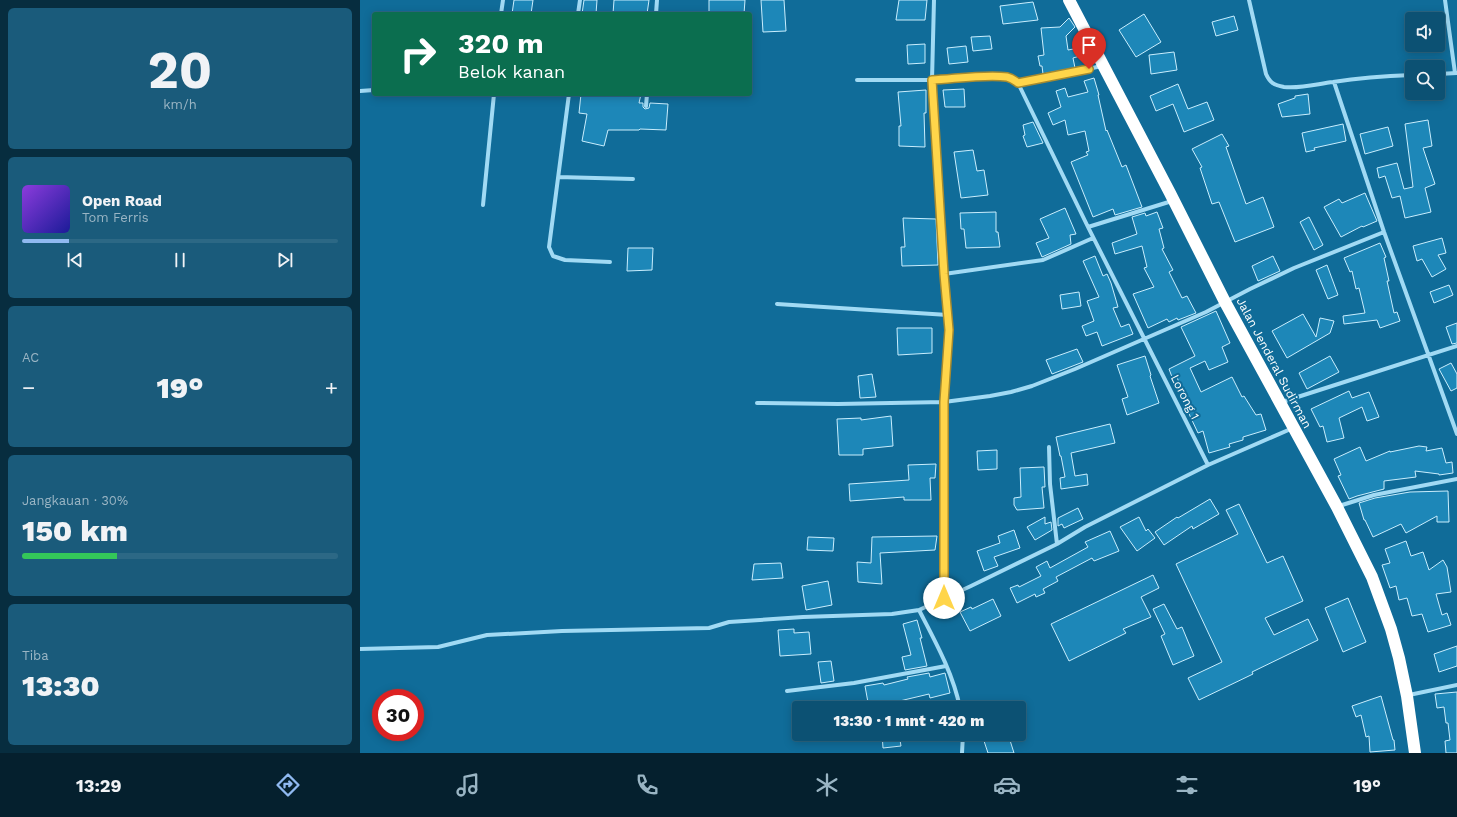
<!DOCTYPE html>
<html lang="id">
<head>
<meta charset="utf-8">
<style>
	:root { --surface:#0c5173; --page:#1a5b7b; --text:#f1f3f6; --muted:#9ab5c4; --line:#2c6885; --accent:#90b9f0 }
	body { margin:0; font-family:"Work Sans",sans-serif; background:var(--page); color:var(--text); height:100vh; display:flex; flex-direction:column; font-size:15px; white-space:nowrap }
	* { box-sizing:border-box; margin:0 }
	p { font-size:13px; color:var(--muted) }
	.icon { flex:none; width:22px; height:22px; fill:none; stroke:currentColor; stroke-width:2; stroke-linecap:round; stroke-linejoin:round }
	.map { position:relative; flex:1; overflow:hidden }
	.panel { display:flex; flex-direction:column; gap:8px; padding:8px; background:#072d3f; width:360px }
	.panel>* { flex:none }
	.hud { position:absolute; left:12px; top:12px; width:380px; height:84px; border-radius:4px; box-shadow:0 2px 10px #0003,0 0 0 1px var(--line); background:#0b6e4f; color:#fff; overflow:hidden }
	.fabs { position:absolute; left:1045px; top:12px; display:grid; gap:8px }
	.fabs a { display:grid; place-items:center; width:40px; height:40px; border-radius:4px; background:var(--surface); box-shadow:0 2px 10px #0003,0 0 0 1px var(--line); font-size:20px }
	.speed { position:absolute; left:12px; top:689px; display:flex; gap:8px; font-size:20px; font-weight:700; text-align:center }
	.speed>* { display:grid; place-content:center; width:52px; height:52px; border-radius:50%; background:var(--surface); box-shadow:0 2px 10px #0003,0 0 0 1px var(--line); line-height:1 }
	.speed .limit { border:6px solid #d22; background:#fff; color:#111 }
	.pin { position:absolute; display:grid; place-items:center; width:34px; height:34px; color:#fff; margin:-41px -17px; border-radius:50% 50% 50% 0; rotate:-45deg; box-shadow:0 0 4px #0007 }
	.pin .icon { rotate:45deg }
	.me { position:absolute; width:44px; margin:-22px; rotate:0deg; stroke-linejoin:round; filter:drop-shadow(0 0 3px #0008) }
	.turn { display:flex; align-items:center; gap:14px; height:84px; padding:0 20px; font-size:18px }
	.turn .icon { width:52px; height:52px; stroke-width:2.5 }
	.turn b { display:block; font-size:28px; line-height:34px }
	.big { font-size:30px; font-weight:800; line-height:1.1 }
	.panel .widget { flex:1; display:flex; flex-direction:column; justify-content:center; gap:6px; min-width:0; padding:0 14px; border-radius:6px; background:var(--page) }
	.panel .dial { align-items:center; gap:0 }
	.dial b { font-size:52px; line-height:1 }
	.song { display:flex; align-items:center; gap:12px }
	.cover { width:48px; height:48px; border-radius:6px; background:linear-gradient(135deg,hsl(270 70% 55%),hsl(240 70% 35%)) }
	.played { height:4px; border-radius:2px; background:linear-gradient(90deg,var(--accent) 15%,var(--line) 15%) }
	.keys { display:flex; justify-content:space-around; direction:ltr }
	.heat { display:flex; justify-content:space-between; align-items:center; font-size:22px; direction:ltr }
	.charge { height:6px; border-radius:3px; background:linear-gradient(90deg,#34c759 30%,var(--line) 0) }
	.trip { position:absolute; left:432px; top:701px; width:234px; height:40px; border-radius:4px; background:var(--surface); box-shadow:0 2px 10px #0003,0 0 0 1px var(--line); font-weight:800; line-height:40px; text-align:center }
	.dock { display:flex; height:64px; justify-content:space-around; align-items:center; background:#05202e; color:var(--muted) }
	.dock .icon { width:28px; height:28px }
	.dock .selected { color:var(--accent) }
	.dock b { font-size:18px; color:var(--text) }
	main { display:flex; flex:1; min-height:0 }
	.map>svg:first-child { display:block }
	.building { fill:#1d87b8; stroke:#c9eefe }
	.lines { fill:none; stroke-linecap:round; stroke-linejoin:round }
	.street { stroke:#a1daf4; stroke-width:4 }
	.highway { stroke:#fff; stroke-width:12 }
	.route-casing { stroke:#a68a30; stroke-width:10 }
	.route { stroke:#ffd54a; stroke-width:7 }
	.labels { text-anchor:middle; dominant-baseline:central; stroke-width:4; stroke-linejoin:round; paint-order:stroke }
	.street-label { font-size:12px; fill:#fff; stroke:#106c99 }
</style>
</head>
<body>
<main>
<section class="panel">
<div class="widget dial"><b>20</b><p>km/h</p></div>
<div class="widget">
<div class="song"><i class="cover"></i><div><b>Open Road</b><p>Tom Ferris</p></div></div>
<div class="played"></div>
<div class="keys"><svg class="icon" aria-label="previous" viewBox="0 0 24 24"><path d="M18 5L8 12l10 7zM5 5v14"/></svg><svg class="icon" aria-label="pause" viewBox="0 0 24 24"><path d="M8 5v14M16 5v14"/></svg><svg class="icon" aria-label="next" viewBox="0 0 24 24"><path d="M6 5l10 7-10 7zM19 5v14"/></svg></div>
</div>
<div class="widget"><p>AC</p>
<div class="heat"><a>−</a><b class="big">19°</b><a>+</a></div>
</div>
<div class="widget"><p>Jangkauan · 30%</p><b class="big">150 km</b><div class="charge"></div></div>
<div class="widget"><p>Tiba</p><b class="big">13:30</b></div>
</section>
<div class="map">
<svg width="1097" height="753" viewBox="0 0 1097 753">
	<rect width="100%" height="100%" fill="#106c99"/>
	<path class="building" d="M154,0H173L171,14H152Z
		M224,0H237L236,14H222Z
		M254,0H289L287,14H253Z
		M349,0H385L384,14H349Z
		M401,0H424L426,31L403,32Z
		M539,0H567L565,20H536Z
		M673,2L678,20L643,24L640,6Z
		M784,14L801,42L776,57L759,30Z
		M874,16L878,30L856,36L852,22Z
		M709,18L715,27L706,36L708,50L719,48L720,56L713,58L715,68L683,74L682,66H680L678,56L684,55L681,28L700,27Z
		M630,36L632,49L613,51L611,37Z
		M565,44V63L548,64L547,45Z
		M606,46L608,62L589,64L587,48Z
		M814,52L817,70L791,74L789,55Z
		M734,78L739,95H738L746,131L747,130L762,167L766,165L782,207L755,215L753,209L733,217L711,162L728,155L726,152L729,151L725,131L708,135L705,120L693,125L688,113L701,107L696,91L705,88L708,97L728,92L724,81Z
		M818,84L828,109L847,102L854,120L824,132L813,104L796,111L790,96Z
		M604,89L605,107H585L583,90Z
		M566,90V113H564L565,147L539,146V126H541L538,92Z
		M221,94H281L279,103H283V107L285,109L289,108L290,103L308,104L306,130L280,129L279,130H248L244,146L222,141L227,114L219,113Z
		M948,94L950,114L922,117L918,104L935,98V96Z
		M1068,120L1072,146L1063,148L1075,184L1065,188L1071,212L1045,218L1040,196L1032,198L1025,176L1019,178L1017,168L1037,163L1044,189L1053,187L1045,124Z
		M673,122L683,143L667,147L663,136L665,135L663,125Z
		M983,124L986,141L954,148L955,150L946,152L942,133Z
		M1028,127L1033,146L1005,154L1000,134Z
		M862,134L869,146L866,147L886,204L903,197L914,227L875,242L859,202L852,204L840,168L842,167L832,149Z
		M613,150L617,171L624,170L628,195L601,198L594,152Z
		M1005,193L1017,221L1003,227L1002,226L981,237L964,207L979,199L982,203Z
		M705,208L716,234L710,235L711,244L682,257L676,243L689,238L680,219Z
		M636,212V232H638L640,247L606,248L604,229H601L600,213Z
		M797,212L803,228L799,229L804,248L802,249L813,270L809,272L822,298L827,296L836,313L818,320L817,318L809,322L807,319L788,328L773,294L794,287L784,268L787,267L782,246L755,254L752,243L777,234L772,217L785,213L786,216Z
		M949,217L963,245L954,250L940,222Z
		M543,218L576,219L578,265L542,266L541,247H545Z
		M1082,238L1086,253L1078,255L1086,269L1072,277L1062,259L1057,261L1053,246Z
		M1020,243L1026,257L1024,258L1029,281H1027L1034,313L1037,312L1040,321L1020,328L1017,320L984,324L983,316L1005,313L999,288L996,289L992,271L990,272L984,258Z
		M268,248H293L292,270L267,271Z
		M735,256L743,276L747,274L751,283L758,307L753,308L761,327L769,324L773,334L742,346L737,332L726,336L722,326L734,321L727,301L739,297L723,261Z
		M913,256L920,271L898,281L892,266Z
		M967,265L978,295L968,299L956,270Z
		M1089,285L1093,295L1074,303L1070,292Z
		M719,292L721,306L702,309L700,295Z
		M856,311L870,343L862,347L868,362L849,370L845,361L830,368L841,392L872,377L882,397L884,396L896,415L901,414L906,430L883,437V440L869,444L870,447L849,453L843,431L838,433L830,416L826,405L828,404L816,375L812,377L809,369L835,356L821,327Z
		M943,314L956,337L960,318L974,321L970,333L927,358L912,331Z
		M1097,323V343L1092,344L1086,327Z
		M537,328H572V353L538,355Z
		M717,349L723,362L692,374L686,360Z
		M785,356L791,375L790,376L799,403L767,415L762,399L768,397L757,365Z
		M970,356L979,372L947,389L939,373Z
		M1091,363L1097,374V388L1091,391L1079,369Z
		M512,374L516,397L500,398L498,376Z
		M989,391L992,398L1009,392L1019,417L1007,421L1002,407L979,418L984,438L967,442L963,426L960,427L951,409Z
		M531,416L533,446L503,449V455H479L477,419L501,418V420Z
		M750,424L755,443L711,453L715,476L727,474L728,485L701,489L700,478L705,477L701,456H700L696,437Z
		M1059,446L1067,447L1066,451L1082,448L1086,463L1092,462L1093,473L1079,475V474L1055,471L1056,477L1024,481V489L997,496L989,499L978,476L981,475L974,459L1000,447L1006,461L1030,451V452Z
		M637,450V469L618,470L617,451Z
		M576,464L575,478H570L571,500H544V497L490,501L489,484L549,480L548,465Z
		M684,467L685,487H682L684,508L657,510L654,505V498L661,497L660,468Z
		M1088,491L1089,522H1077V516L1046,533L1041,524L1013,537L1005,520H1004L999,503L1015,498L1050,492Z
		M850,499L859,514L833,529L832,526L804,545L795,532L817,517L818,518Z
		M879,504L907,563L923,556L943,601L905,618L914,635L948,619L958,640L892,672L893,674L839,700L828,678L862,662L816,564L878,534L866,510Z
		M718,508L723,519L704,528L702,524L698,526V518Z
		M685,517V524L691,522L692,530L675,540L667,527Z
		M779,517L786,531L788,529L795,538L777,551L760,527Z
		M654,530L660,548L634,557L638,566L624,571L617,551L640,543L638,536Z
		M750,531L759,551L734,561L732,558L696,577L698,581L683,589L685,593L676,597L675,594L657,603L650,588L658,585L659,587L681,576L676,567L687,561L690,568L728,547L725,542Z
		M577,536L575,550L520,553L522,584L498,582L497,562L511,563L512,537Z
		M448,537L474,538L473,551L447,550Z
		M1046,541L1051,556L1063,552L1069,570L1083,560L1087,567L1091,592L1076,594L1082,615L1087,613L1091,625L1068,632L1062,614L1052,616L1047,598L1039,600L1036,586L1030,588L1022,565L1030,563L1025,549Z
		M421,563L423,578L392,580L394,564Z
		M793,575L799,588L781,597L791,617L763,629L766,633L709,661L691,624Z
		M468,581L472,605L446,610L442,586Z
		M988,598L1006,642L983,652L965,608Z
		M633,599L641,616L610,631L600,612L611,607L612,609Z
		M804,604L817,629L822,627L834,656L813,665L801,636L805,634L793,609Z
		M557,620L562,638H560L567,666L545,670L542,657L551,655L543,624Z
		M434,629V633L449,632L451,654L420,656L418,630Z
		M1097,646V666L1079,672L1074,654Z
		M471,661L474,681L461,683L458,662Z
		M569,673L570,677L585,673L590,693L570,698L569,694L527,704L528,708H509L505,686L523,683L524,685L548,679L547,677Z
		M1097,692V753H1086L1085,741L1090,740L1088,723H1086L1084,707L1077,708L1075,694Z
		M1021,696L1033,740H1034L1035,750L1010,752L1009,736L1006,737L1001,715L996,717L992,706Z
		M522,734H539L541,746L523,748Z
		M645,734H648L654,753H628L624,741Z"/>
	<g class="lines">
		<path class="street" d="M574,0L572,80L635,77H648L653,79L658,83L728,227L848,465
			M889,0L906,74C910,83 914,85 924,87C940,89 957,84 973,82C999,78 1025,76 1052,75
			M1085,0L1095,73
			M141,14L143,0
			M218,14L220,0
			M296,14L297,0
			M1078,74L1097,73
			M497,80H572L584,274L589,330L584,402L630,396L651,392L672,386L715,369L846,312L890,289L934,268L1024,232
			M974,82L1024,232L1097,434
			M658,83L742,66
			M0,91L14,90
			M209,94L189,247L193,256L205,260L250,262
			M286,106L287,94
			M198,177L273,179
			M123,205L134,94
			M728,227L812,201
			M584,274L683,260L733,238
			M417,304L588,315
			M922,402L1097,346
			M397,403L478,404L584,402L585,598
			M689,447L690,484L697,544
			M979,506L1014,495L1097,479
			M559,610C575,641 593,673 600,708
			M0,649L78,647L127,635L202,631L349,628L369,622L443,617L532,614L559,610L611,586L697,544L725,527L848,465L933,428
			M427,691L494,683L586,666
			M1049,695L1097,685
			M602,753L603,734"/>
		<path class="highway" d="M709,0L810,193L865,302L977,507L1012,577L1031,629L1039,658L1047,696L1055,753"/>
	</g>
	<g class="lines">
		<g class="route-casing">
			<path id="route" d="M584,598V402L589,330L584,274L572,80C594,79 626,74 647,77C652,78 654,80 658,83L729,69"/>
		</g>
		<use href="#route" class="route"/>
	</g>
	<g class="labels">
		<g class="street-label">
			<text transform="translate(914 363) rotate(62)">Jalan Jenderal Sudirman</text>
			<text transform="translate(825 397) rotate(63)">Lorong 1</text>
		</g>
	</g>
</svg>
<div class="fabs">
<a><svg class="icon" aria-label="sound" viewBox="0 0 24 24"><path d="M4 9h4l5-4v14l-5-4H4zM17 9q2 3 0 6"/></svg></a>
<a><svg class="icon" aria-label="search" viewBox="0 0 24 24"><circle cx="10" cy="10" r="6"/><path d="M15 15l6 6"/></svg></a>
</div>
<div class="speed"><div class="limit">30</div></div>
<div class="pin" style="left:729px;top:69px;background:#d93025"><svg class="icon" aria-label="arrive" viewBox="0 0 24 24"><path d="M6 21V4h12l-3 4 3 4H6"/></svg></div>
<svg class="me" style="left:584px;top:598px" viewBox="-20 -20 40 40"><circle r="19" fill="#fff"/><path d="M0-13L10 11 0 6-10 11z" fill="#ffd54a"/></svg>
<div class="trip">13:30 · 1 mnt · 420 m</div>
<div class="hud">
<div class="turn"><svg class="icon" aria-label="right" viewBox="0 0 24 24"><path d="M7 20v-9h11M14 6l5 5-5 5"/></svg><div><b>320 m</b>Belok kanan</div></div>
</div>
</div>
</main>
<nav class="dock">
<b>13:29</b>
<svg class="icon selected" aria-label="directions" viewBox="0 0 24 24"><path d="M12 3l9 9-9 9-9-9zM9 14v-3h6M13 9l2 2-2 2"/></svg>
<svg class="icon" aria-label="music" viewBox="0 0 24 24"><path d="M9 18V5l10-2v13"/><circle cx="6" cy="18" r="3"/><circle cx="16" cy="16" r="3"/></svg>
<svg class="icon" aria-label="phone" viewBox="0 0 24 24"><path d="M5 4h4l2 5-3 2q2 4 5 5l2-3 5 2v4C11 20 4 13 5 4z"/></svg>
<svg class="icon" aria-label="climate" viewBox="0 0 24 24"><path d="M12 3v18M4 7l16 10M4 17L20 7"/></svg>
<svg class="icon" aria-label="car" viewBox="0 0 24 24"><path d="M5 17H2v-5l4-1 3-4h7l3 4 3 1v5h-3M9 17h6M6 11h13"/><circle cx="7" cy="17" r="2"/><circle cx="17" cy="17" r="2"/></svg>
<svg class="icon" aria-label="filters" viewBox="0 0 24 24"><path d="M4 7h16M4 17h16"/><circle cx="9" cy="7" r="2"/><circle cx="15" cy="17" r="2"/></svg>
<b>19°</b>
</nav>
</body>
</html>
